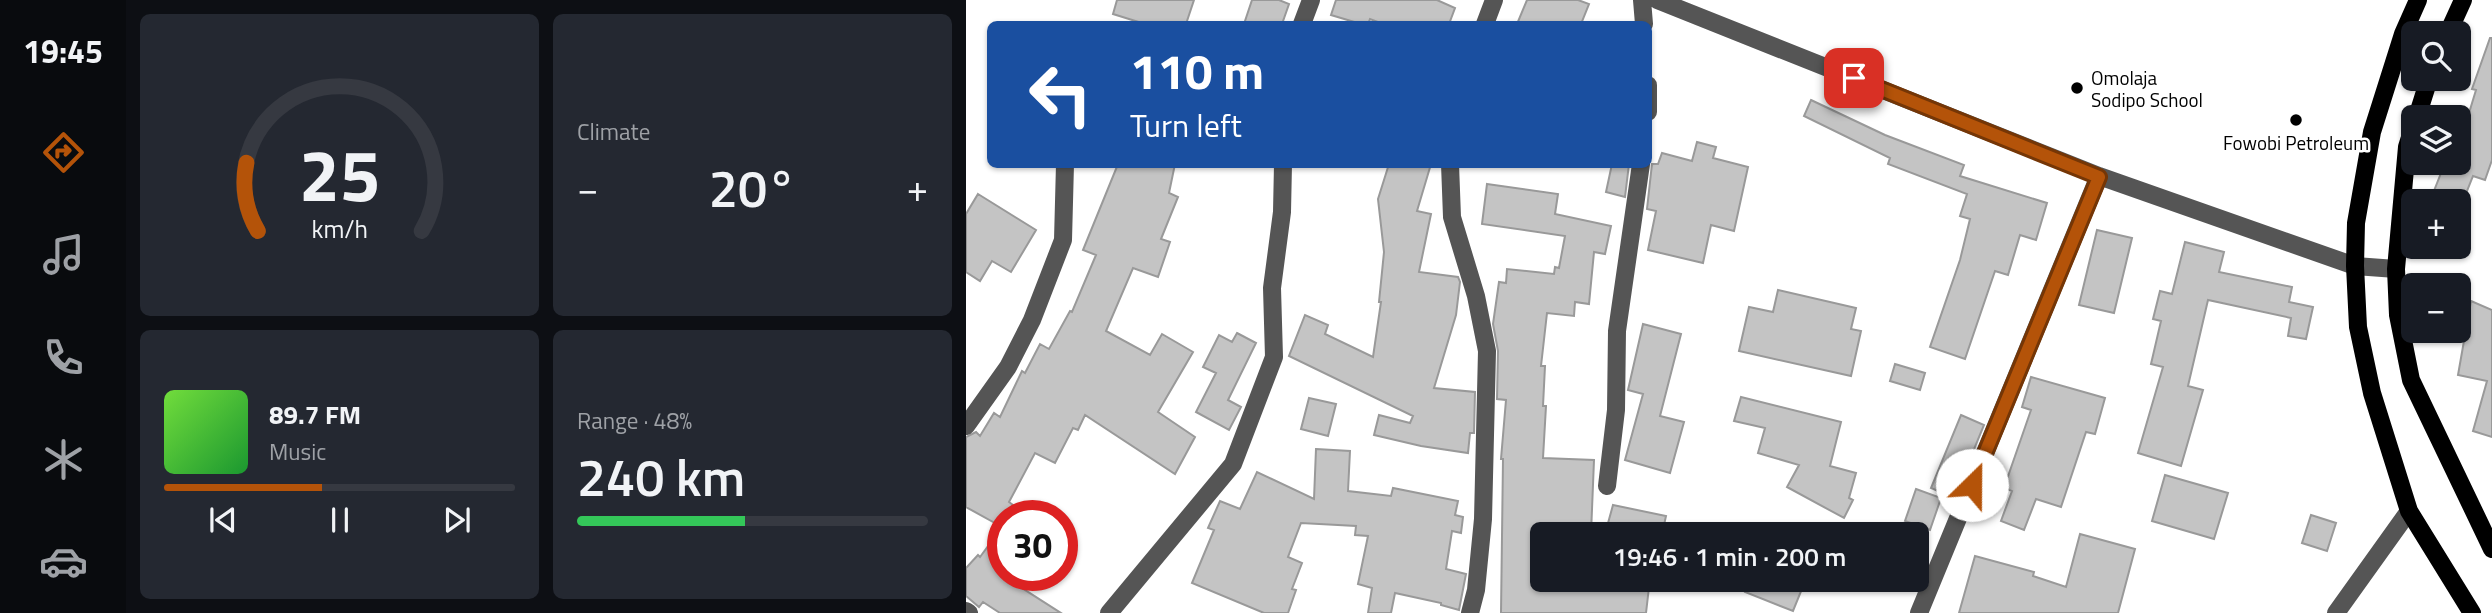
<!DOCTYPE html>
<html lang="en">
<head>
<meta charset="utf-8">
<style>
	:root { --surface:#171b24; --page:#242831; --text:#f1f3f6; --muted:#9ea1a6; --line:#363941; --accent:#b45309 }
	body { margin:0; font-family:"Titillium Web",sans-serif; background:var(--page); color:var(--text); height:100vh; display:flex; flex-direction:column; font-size:26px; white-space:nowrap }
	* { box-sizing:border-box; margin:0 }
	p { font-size:23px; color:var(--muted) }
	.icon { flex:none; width:38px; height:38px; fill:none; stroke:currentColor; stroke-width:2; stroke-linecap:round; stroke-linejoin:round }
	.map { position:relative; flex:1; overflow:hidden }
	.panel { display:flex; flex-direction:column; gap:14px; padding:14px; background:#0d0f14; width:840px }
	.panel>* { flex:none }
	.banner { position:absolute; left:21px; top:21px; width:665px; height:147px; border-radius:10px; box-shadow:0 2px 5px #0004; background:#1a4fa0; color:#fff; overflow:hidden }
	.fabs { position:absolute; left:1435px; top:21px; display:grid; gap:14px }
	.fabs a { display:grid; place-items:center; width:70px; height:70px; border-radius:10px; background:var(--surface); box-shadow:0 2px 5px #0004; font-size:35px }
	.speed { position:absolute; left:21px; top:500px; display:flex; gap:14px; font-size:35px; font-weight:700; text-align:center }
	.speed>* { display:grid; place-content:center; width:91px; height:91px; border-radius:50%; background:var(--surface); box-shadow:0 2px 5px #0004; line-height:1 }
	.speed .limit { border:10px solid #d22; background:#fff; color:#111 }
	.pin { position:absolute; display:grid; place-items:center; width:60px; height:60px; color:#fff; margin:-30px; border-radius:14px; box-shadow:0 4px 10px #0006 }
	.me { position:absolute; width:77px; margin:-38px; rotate:23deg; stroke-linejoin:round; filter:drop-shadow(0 0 5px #0008) }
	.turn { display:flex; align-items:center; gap:24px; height:147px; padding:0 28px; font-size:32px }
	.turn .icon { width:91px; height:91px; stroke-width:2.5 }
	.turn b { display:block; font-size:49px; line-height:60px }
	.big { font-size:52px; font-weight:600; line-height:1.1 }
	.panel .widget { flex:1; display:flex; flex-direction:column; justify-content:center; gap:10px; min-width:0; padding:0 24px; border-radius:10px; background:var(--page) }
	.panel .dial { align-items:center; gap:0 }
	.dial svg { height:182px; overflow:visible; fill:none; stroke:var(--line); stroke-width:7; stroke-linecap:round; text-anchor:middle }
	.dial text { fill:var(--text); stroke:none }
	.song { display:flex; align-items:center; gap:21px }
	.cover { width:84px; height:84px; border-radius:10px; background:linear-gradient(135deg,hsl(100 70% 55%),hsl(130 70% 35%)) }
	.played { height:7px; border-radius:4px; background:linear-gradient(90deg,var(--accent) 45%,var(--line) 45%) }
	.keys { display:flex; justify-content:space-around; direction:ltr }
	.heat { display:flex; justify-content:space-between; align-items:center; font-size:38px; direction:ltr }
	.charge { height:10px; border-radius:5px; background:linear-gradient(90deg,#34c759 48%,var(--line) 0) }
	.panel .tiles { flex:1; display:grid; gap:14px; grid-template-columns:repeat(2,1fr) }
	.trip { position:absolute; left:564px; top:522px; width:399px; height:70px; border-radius:10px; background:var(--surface); box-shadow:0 2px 5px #0004; font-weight:600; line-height:70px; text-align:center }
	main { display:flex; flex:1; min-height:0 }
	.menu { display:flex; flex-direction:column; width:126px; justify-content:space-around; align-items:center; background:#090b0e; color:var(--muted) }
	.menu .icon { width:49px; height:49px }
	.menu .active { color:var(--accent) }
	.menu b { font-size:32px; color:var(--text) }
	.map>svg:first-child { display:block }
	.building { fill:#c4c4c4; stroke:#999; stroke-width:2 }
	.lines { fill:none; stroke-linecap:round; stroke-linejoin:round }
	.minor { stroke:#555; stroke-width:18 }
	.major { stroke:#000; stroke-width:18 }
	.route-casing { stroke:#753606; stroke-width:18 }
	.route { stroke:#b45309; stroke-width:12 }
	.poi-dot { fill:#000; stroke:#fff; stroke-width:2.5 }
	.labels { text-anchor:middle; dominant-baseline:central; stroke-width:5; stroke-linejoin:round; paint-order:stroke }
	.poi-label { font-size:19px; fill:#000; stroke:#fff; text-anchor:start }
</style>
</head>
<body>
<main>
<nav class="menu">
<b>19:45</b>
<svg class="icon active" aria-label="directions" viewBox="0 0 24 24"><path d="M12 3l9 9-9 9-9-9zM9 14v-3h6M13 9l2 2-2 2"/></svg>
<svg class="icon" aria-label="music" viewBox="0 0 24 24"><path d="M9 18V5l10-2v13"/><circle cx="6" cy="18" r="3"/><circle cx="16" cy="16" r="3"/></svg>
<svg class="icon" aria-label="phone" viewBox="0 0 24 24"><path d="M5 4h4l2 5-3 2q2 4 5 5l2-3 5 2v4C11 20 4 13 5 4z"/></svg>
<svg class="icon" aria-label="climate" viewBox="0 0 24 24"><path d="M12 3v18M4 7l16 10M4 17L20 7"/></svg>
<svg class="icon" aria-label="car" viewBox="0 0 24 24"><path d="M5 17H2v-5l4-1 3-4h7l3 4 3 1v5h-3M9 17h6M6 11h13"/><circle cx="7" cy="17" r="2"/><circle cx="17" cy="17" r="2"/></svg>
</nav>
<section class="panel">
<div class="tiles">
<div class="widget dial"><svg viewBox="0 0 100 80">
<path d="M14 69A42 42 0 1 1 86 69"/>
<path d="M14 69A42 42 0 0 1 9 39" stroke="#b45309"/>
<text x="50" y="56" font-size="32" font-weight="700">25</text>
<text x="50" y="72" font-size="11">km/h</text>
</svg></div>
<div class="widget"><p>Climate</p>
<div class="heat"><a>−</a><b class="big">20°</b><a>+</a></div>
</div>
<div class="widget">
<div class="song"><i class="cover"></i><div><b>89.7 FM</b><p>Music</p></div></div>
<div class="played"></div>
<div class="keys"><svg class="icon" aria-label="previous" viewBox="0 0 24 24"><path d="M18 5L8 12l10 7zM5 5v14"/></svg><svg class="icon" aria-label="pause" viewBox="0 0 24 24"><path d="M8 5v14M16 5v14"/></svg><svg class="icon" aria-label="next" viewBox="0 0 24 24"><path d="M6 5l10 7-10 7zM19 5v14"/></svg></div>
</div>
<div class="widget"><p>Range · 48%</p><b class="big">240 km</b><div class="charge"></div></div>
</div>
</section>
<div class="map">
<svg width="1526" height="613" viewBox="0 0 1526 613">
	<rect width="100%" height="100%" fill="#fff"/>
	<path class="building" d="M151,0H228L220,24H179L147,14Z
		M286,0H313L323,4L316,24H278Z
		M370,0H471L489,8L483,24H417L404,19L402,24H395L365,15Z
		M561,0H612L623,4L615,24H551Z
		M1524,38H1526V160L1519,180L1507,176L1497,201H1464L1479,163H1493V146L1510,90L1506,89Z
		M845,100L919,135L998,165L994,176L1081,203L1070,240L1054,235L1042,275L1029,271L999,359L964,347L994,260L1004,219L994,216L1001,194L922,164L924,158L838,116Z
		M731,142L750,147L747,158L782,167L768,231L745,225L737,263L682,250L690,211L681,209L686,164H692L696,153L726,161Z
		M152,164H209L203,193L212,197L195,239L204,242L192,277L167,268L140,331L184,355L196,334L227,352L192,412L229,437L209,474L119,415L112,430L107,428L89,463L69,453L43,502L62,516H37V576L95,613H34L17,602L13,607L0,596V568L12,555L14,557L36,527L0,507V437L10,432L14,436L28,413L34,417L56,371L59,373L74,344L83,349L104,311L106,312L130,255L117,250Z
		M423,164H465L451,211L465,214L453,272L492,277L494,282L490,315L468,388L509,392L508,433H504L502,453L455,446L408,435L413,415L444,423L447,416L323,356L339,315L362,325L359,334L407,357L415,302H413L418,252L412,199Z
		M646,164H663L659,197L640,192Z
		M521,184L592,194L589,214L645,226L639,254L628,252L623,304L609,302L608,316L581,313L575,366H579L577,406H580L577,458L628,460L625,534H573V579H617L683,587L680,613H535L537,459H535L540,400L531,399L532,351L527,324L533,282L540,283L541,269L588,274L589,267L593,268L599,236L516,224Z
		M12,194L70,230L45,272L26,261L14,281L0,272V214Z
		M1131,230L1166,238L1148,313L1113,305Z
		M1219,242L1258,252L1253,272L1326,287L1323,302L1347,307L1340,339L1322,336L1325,318L1242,300L1222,386L1237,390L1215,466L1172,453L1197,367L1185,364L1195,321L1187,319L1194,291L1206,294Z
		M812,290L890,308L885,329L895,331L885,376L773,351L783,307L807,312Z
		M1505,301L1526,310V437L1507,431L1521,381L1492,375Z
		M677,324L715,334L694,416L718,422L704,473L659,460L677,394L662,390Z
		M271,333L290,343L262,400L275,407L263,430L230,412L250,373L237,367L253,335L266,342Z
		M929,364L959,373L954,390L924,381Z
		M1065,377L1139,398L1129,434L1120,432L1095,507L1070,499L1058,530L1035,521L1046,491L1038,488L1065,410L1056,407Z
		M775,397L875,422L864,466L890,473L883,498L887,500L878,518L821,487L833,465L792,453L799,428L768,421Z
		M343,398L370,404L362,436L335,429Z
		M995,415L1018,425L988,498L965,488Z
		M350,449L384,451L382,491L425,496L427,488L492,501L489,515L497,517L495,533L486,531L480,569L500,574L493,610L475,605V603L429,593L425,613H402L406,588L392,584L402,536L389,535L390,526L335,523L322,557L336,563L326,589L330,590L322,613H298L226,583L248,530L242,528L254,501L274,509L291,472L348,499Z
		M1199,475L1262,493L1248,539L1186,521Z
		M950,489L975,498L964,530L939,521Z
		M647,505L700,516L696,534H639Z
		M1345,515L1370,523L1361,551L1336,543Z
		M1114,534L1169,549L1152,613H993L1009,556L1068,572L1067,576L1100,587Z
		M784,579H840L827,611L779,592Z"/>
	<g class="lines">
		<path class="minor" d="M676,0L678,24
			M691,0L1133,176L1389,266L1430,269
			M336,24L345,0
			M519,24L528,0
			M682,85V112
			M484,164L486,217L510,296L521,351L517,519L510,590L504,613
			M0,426L42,367L66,320L97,240L99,164
			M641,486L650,410L651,331L675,164
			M0,611L3,613
			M143,613L267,464L308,357L306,288L316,212L317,164
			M953,613L1133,176
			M1370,613L1443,511"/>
		<path class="major" d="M1452,0L1437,34L1406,132L1390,223L1389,266L1392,327L1406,393L1443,511L1506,613
			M1482,33L1497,0
			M1451,117L1463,79
			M1447,128L1441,147L1430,269L1432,315L1445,380L1526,549"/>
	</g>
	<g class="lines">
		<g class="route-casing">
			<path id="route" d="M888,78L1133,177L1006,485"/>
		</g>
		<use href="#route" class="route"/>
	</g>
	<g class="poi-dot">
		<circle cx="1111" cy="88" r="7"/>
		<circle cx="1330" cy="120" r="7"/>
	</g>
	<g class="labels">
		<g class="poi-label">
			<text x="1125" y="77">Omolaja<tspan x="1125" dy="22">Sodipo School</tspan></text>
			<text x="1330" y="142" text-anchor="middle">Fowobi Petroleum</text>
		</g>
	</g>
</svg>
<div class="fabs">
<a><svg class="icon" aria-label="search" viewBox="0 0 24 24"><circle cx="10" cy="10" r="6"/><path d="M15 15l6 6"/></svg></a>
<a><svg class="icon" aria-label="layers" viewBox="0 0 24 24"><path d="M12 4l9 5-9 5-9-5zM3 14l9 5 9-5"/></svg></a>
<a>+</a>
<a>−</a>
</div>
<div class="speed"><div class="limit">30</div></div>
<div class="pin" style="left:888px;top:78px;background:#d93025"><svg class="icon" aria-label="arrive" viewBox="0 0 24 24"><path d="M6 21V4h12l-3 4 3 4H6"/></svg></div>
<svg class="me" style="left:1006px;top:485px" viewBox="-20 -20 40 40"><circle r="19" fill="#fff"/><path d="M0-13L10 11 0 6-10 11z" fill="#b45309"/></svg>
<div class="trip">19:46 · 1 min · 200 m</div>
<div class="banner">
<div class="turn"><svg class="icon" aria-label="left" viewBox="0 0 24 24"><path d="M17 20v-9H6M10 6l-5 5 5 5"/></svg><div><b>110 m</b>Turn left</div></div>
</div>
</div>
</main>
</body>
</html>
